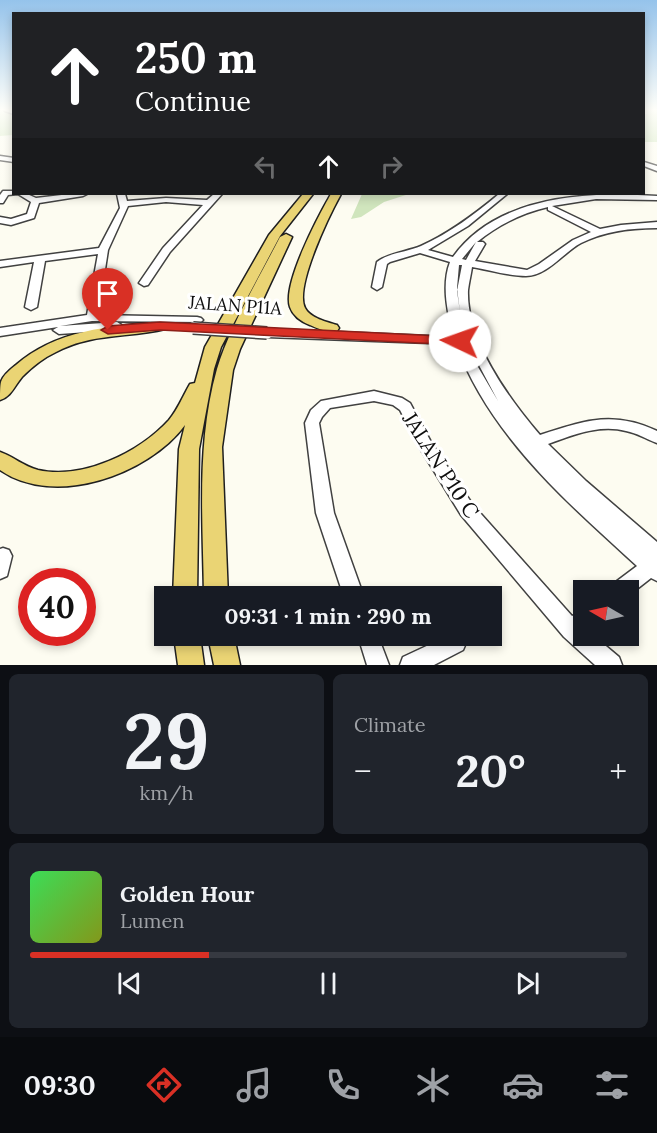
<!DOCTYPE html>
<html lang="en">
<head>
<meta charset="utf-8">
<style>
	:root { --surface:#171b24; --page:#20242c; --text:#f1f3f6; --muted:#9ea1a6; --line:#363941; --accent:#d93025 }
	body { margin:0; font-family:Lora,serif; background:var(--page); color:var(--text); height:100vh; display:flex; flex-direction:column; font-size:22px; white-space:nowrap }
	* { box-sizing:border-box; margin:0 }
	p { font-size:20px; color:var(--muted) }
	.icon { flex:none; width:33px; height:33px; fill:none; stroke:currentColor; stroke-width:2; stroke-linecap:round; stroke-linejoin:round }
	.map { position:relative; height:665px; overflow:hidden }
	.side { display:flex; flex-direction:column; gap:9px; padding:9px; background:#0d0f14; flex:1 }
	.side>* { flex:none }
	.guide { position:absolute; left:12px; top:12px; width:633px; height:183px; border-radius:0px; box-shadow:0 3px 9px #0003; background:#202124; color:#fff; overflow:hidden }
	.needle { width:39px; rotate:279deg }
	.buttons { position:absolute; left:573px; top:580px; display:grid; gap:12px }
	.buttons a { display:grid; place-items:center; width:66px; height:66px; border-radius:0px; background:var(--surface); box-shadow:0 3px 9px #0003; font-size:30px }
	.speed { position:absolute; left:18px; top:568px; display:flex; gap:12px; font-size:30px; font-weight:700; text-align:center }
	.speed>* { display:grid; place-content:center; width:78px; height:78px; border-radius:50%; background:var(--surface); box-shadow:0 3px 9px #0003; line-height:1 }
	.speed .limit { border:9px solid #d22; background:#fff; color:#111 }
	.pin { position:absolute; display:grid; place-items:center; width:51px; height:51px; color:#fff; margin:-62px -26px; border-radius:50% 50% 50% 0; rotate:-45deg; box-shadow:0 0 6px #0007 }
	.pin .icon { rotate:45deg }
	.me { position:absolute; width:66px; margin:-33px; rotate:273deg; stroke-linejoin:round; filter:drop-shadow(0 0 4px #0008) }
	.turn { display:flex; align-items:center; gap:21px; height:126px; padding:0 24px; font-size:27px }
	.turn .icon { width:78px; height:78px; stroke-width:2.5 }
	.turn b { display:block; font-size:42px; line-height:51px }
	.lanes { display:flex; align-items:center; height:57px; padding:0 24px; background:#0003; justify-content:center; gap:30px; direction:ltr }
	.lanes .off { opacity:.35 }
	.big { font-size:45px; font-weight:700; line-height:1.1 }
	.side .tile { flex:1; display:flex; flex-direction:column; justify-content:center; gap:9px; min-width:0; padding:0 21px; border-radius:9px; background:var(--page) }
	.side .dial { align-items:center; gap:0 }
	.dial b { font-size:78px; line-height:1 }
	.song { display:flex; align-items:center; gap:18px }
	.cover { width:72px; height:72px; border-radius:9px; background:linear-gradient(135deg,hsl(130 70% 55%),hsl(70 70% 35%)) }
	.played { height:6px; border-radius:3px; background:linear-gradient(90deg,var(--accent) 30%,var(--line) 30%) }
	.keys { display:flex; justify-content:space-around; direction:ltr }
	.heat { display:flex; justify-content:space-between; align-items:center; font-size:33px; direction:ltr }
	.side .tiles { flex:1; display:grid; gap:9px; grid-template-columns:1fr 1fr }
	.tile:last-child { grid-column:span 2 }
	.trip { position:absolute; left:154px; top:586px; width:348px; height:60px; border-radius:0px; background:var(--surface); box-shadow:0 3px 9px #0003; font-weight:700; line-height:60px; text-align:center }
	.menu { display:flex; height:96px; justify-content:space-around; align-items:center; background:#090b0e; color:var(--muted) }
	.menu .icon { width:42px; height:42px }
	.menu .current { color:var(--accent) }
	.menu b { font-size:27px; color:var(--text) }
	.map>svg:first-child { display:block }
	.green { fill:#d0e5bd }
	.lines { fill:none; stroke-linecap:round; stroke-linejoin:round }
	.minor-casing { stroke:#414141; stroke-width:3 }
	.major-casing { stroke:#1f1f1f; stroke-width:3 }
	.minor { fill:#fff; fill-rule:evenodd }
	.major { fill:#ead474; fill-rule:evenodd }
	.minor-bridge-casing { stroke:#414141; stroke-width:14; stroke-linecap:butt }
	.minor-bridge { stroke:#fff; stroke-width:11 }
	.route { fill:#d93025; stroke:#8d1f18; stroke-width:1.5 }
	.labels { text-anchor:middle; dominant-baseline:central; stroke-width:6; stroke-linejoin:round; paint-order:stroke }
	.street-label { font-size:18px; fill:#0e0e0e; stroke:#fff }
	.near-street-label { font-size:21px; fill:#0e0e0e; stroke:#fff }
</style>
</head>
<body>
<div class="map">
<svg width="657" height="665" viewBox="0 0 657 665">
	<rect width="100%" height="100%" fill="#fdfcf1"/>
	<path class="green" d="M0,110H13V135L0,136Z
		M646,110H657V142H644V114H647Z
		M362,194H409L384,202L361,217L351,219Z"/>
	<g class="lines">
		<g class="minor-casing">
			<path id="minor" d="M4,110H14V114L5,111Z
				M0,156L14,158V162L0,160Z
				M644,162L657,166V171L644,166Z
				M3,191H14V194H18L8,195L3,203H0V195Z
				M18,194H27L36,198L70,194H87L83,196L39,203L34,218L11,225L0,223V217L11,219L27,214L31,202Z
				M117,194H125L127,201L166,198L207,200L214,194H222L170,252L148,285L144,286L139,283L163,248L203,205L166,202L128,206L108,250L98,315L197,317L201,318L203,320L201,322L92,321L60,326L117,322L123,326L117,330L59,334L53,330L58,327L0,336V328L87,315L98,254L45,261L37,307L31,310L25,307L34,262L0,267V261L99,248L120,208Z
				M499,194H507L468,226L428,250L453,257C497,195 589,191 657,196V200L596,199L552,206L600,229L621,225L657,222V228C631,228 605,231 581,243C564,252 547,276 526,276C509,276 489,270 472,267C471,274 469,282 468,290C466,340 509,399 540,435C584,421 612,410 657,431V443C646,439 637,433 626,431C599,424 573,435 548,444L586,481L657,542V581L651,578L628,596V591H610L613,584L637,566C567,502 490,436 456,344L267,337L261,333L267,329L453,337C448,313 441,286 450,262L420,253L390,262L387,264L382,287L377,290L372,287L377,262C388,253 407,252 421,246C450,233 475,214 499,194ZM548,207V210L591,232L573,240L539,264L527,270L475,261L485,244L483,242H477C498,225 522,213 548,207ZM476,242L466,260L462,259ZM459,265H462L457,291L460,312L457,288ZM472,352L498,401L478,367Z
				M374,391L402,398L410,403L431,442L473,505L572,616L584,610V636H594L619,657L622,665H595L564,637L461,515L421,450L400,410L393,405L374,401L330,408L322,417L319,423L334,513L364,597H344L316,513L305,423L311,410L321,401Z
				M3,548L9,550L12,556L7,576L0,579V549Z
				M358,636H378L389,665H367Z
				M448,636H463L466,643L463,650L434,665H400L403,657Z"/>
		</g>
		<g class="major-casing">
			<path id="major" d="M303,194H313L280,236L221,347L214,369L199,449L197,597H173L179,449L185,425C148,475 54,508 0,470V452C14,457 23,466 38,470C82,480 139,453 169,420C178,409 183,396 190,384L195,383L205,347L269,235Z
				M331,194H341C330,214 294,287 305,308C310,318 327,322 337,325L339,328L337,331C328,333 319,329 310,325C302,322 293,316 290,307C282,284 319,215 331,194Z
				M286,234L292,237L240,349L233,370L222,447L228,597H204C203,521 196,443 217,369C229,328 260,276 280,237Z
				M160,322L167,326L165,329C128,338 91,333 56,352C43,358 32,367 22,377C15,385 11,397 0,400C0,395 0,386 1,382C3,375 11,369 16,365C56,330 109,326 160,322Z
				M174,636H200L204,665H178Z
				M208,636H234L240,665H214Z"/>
		</g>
		<use href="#minor" class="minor"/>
		<use href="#major" class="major"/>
		<g class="minor-bridge-casing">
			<path id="minor-bridge" d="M193,328L267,333"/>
		</g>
		<use href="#minor-bridge" class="minor-bridge"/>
	</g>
	<linearGradient id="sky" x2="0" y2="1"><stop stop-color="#95c3eb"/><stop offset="0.54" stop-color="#fefef9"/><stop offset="1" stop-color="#fefef9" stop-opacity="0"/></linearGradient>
	<rect width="657" height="203" fill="url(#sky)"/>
	<path class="route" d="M160,322L460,337L467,341L460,345L160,330L108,334L101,330L108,326Z"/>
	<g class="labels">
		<g class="street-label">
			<text transform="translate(235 305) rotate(4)">JALAN P11A</text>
		</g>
		<g class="near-street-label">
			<text transform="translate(441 465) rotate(57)">JALAN P10 C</text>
		</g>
	</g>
</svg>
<div class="buttons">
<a><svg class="needle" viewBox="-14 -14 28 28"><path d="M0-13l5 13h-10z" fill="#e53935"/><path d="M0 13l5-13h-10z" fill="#9ea1a6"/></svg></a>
</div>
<div class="speed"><div class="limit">40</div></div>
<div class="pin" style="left:108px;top:330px;background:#d93025"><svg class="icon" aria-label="arrive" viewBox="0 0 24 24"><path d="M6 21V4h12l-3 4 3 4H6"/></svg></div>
<svg class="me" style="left:460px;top:341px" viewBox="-20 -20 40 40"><circle r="19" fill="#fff"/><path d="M0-13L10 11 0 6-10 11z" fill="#d93025"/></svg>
<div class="trip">09:31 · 1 min · 290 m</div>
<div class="guide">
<div class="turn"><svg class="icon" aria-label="ahead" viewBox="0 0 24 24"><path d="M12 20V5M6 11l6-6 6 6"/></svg><div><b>250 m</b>Continue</div></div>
<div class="lanes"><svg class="icon off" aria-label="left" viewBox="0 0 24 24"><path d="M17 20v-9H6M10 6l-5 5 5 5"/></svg><svg class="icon" aria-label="ahead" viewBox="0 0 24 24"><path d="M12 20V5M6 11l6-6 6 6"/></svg><svg class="icon off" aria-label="right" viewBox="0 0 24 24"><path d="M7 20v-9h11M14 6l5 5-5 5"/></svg></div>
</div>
</div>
<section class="side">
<div class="tiles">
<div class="tile dial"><b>29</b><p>km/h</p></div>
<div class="tile"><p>Climate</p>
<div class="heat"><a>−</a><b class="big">20°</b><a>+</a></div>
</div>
<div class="tile">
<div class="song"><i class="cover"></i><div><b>Golden Hour</b><p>Lumen</p></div></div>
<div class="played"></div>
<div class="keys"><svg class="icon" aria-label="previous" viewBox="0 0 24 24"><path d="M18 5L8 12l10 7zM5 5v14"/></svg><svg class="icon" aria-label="pause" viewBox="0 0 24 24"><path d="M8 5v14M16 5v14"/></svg><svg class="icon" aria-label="next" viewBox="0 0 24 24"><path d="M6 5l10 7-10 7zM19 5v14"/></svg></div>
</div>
</div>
</section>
<nav class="menu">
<b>09:30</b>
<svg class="icon current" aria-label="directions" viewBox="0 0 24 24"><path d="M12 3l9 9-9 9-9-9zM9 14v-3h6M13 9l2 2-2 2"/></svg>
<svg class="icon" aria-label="music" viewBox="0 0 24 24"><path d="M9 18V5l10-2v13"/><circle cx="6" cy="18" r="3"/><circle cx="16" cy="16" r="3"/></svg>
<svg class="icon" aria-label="phone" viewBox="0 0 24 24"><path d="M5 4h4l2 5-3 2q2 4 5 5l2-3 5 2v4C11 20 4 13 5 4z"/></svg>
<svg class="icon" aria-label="climate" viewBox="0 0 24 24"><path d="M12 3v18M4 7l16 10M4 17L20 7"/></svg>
<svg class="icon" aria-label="car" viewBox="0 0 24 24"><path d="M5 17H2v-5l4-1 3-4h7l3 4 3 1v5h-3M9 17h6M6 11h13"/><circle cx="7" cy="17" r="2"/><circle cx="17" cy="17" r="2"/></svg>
<svg class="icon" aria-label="filters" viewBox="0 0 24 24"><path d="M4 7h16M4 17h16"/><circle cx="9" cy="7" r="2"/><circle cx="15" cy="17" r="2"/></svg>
</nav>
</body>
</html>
